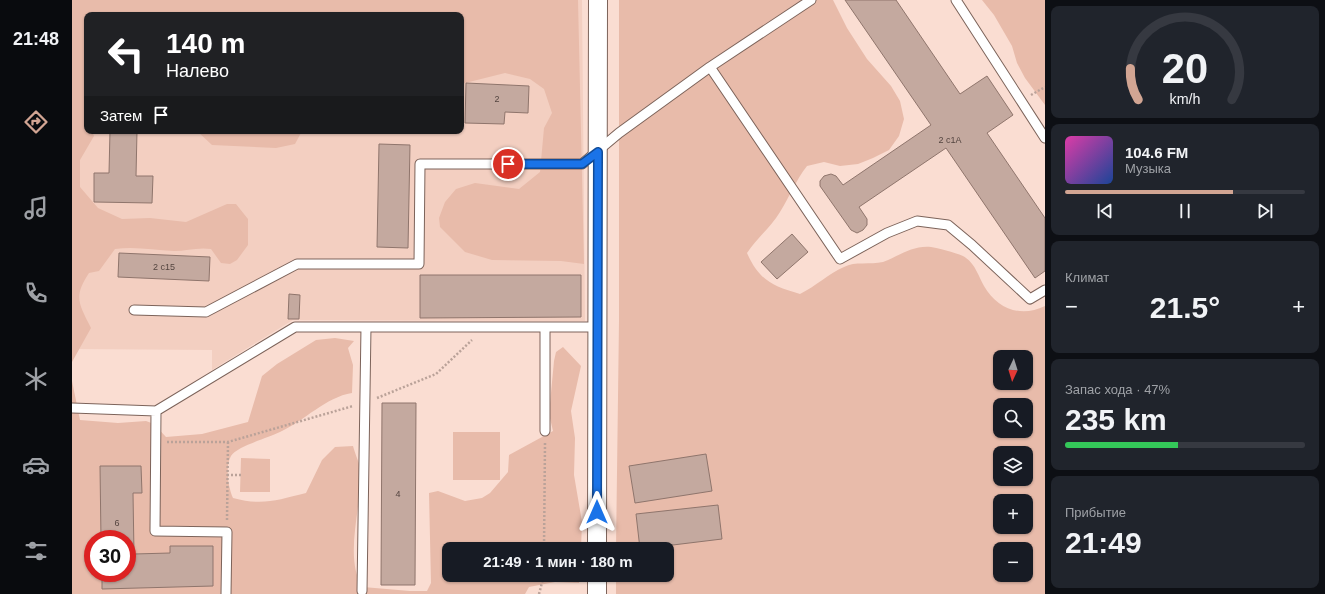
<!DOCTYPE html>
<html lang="ru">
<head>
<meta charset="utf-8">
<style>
	:root { --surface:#171b24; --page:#20242c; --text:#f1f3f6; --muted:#9ea1a6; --line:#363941; --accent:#d2a593 }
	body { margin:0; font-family:Helvetica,sans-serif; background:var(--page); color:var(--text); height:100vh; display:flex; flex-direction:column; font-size:15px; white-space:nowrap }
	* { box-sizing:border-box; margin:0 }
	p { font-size:13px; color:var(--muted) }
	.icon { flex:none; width:22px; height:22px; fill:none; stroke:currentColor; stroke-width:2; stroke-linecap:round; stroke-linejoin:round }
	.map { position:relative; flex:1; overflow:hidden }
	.sheet { display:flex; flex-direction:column; gap:6px; padding:6px; background:#0d0f14; width:280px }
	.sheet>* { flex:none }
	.banner { position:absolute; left:12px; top:12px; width:380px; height:122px; border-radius:8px; box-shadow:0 1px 3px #0004; background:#202124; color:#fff; overflow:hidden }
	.needle { width:26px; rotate:184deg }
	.controls { position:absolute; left:921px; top:350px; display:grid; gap:8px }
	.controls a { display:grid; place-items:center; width:40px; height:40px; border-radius:8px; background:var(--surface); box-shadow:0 1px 3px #0004; font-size:20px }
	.speed { position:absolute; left:12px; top:530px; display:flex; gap:8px; font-size:20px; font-weight:700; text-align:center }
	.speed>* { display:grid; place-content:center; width:52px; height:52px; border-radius:50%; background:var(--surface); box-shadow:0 1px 3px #0004; line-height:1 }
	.speed .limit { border:6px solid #d22; background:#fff; color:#111 }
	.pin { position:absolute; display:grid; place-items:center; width:34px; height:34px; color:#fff; margin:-17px; border:2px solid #fff; border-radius:50%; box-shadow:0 1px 4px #0007 }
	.me { position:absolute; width:44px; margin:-22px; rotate:0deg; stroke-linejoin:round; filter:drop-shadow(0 0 3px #0008) }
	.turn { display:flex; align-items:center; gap:14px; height:84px; padding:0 16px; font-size:18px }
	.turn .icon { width:52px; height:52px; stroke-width:2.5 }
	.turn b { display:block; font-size:28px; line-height:34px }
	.then { display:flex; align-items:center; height:38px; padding:0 16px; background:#0003; gap:8px; font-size:15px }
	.big { font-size:30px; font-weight:800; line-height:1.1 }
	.sheet .tile { flex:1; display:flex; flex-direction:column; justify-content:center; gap:6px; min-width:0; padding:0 14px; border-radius:8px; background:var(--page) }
	.sheet .dial { align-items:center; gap:0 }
	.dial svg { height:104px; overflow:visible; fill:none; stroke:var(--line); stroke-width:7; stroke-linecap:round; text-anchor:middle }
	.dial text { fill:var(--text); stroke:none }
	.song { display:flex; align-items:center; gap:12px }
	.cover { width:48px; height:48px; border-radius:6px; background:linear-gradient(135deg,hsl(320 70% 55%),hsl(220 70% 35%)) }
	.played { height:4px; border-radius:2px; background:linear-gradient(90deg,var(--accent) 70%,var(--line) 70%) }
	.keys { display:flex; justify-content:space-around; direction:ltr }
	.heat { display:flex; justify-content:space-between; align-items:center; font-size:22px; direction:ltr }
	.charge { height:6px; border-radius:3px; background:linear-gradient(90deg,#34c759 47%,var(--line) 0) }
	.trip { position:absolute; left:370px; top:542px; width:232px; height:40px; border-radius:8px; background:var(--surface); box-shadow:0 1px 3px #0004; font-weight:800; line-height:40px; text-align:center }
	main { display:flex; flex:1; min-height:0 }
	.dock { display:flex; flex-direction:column; width:72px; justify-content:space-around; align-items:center; background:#090b0e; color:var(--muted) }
	.dock .icon { width:28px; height:28px }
	.dock .selected { color:var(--accent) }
	.dock b { font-size:18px; color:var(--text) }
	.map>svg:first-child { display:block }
	.built { fill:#f3cfc1; fill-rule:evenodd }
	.green { fill:#e8bbaa; fill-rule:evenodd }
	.building { fill:#c4a99f; stroke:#8f756c }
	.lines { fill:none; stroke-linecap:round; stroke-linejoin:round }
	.service-casing { stroke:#7c635a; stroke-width:11 }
	.minor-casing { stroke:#7c635a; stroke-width:20 }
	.path { stroke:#baa299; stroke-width:2.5; stroke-dasharray:2 2; stroke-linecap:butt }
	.service { stroke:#fff; stroke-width:9 }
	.minor { stroke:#fff; stroke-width:18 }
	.route-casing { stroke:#114b97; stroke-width:10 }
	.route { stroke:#1a73e8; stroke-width:7 }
	.labels { text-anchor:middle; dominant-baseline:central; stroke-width:3.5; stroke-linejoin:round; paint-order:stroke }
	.number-label { font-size:9px; fill:#544540 }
</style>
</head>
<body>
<main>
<nav class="dock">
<b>21:48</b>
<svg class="icon selected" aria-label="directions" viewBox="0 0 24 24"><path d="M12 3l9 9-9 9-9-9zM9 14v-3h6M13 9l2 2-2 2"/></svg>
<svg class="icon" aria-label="music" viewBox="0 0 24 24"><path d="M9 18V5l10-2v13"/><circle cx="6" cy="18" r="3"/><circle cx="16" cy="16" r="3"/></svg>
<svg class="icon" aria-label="phone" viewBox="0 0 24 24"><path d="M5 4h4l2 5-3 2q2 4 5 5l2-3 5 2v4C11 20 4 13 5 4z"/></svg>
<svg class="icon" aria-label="climate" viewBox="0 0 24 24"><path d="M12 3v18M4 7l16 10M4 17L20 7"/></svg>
<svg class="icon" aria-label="car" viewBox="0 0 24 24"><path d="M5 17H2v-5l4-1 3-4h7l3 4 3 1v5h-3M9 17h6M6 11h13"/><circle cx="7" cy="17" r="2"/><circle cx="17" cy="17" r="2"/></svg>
<svg class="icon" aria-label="filters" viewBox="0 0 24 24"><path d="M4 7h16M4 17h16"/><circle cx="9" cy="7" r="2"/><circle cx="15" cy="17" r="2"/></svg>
</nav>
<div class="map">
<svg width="973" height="594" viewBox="0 0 973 594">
	<rect width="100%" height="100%" fill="#faddd2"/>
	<path class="built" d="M0,0H510L513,321L221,320L140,370V350L0,349ZM15,15H389V131H15Z"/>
	<path class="green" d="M0,0H506L512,264L489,261L420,260L393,252L368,227L367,218L373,202L384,189L403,183L447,189L468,172L472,128L480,113L472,89L458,79L433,73L389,84V15H15V131H20L22,136L8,160V187L26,208L50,219L78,218L114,222L155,204H164L176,219V245L165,260L158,264L149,263L139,249C126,247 114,251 102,251C81,250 63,246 43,249L27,271L17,273C1,297 7,304 19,328L0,362Z
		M547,0H761L775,28L795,59L819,86L828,101L832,119L827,136L817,150L801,158L786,164L768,166L752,162L735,166C724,180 718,196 708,212C699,227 685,238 675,253C687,280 700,286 728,294C744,286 756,274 772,267C783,261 798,265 811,262C827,256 841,245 859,247C866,248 890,254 894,258C903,264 907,277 912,286C925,309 949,318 973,306V594H544V575H595V549H544L547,321ZM928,357H954V383H928ZM928,405H954V431H928ZM928,453H954V479H928ZM928,501H954V527H928ZM928,549H954V575H928Z
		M910,0H973V105L953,78L945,63L940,46L922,15Z
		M125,131H230L223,144L204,148L140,145Z
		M263,338L282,341L276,348L281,365L280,393C254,397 232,421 208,432C196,438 165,446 159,456C153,466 156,487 161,498C191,506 205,500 234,493L250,460L263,447L281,446C283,454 288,464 289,472C290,504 271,560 291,587L338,591H355L359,583L357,493L366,491L393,501L410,498L418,493L436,472L437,455L481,431L477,414L482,361L484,352L491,347L509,366L499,411L503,438L502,475L510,522L509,549H377V575H508L507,583L483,582L457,587L453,594H0V381L8,420L46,423L74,421L82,424L94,437L130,434L176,422L190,376L205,364L244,340ZM21,539H55V573H21Z
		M381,432H428V480H381Z
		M169,458L198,459V492H168Z"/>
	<path class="building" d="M773,0H824L888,94L915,76L941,115L915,133L973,218V271L963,278L874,148L787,207L795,219V225L791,230L785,233L779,230L748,186V181L752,176L759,174L764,176L771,185L859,125Z
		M394,83L457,86L456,113L433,112L432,124L393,123Z
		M38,131H65L64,176H81L80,203L22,202V173H37Z
		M307,144L338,145L336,248L305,247Z
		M720,234L736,252L705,279L689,262Z
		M47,253L138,257L137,281L46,277Z
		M348,275H509V317L348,318Z
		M217,294L228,295L227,319H216Z
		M310,403H344L343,585H309Z
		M634,454L640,491L563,503L557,466Z
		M28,466H69L70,493H61L62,554L98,553V546H141V586L30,589V573H55V539H29Z
		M646,505L650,539L568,549L564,514Z"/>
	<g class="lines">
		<g class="service-casing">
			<path id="service" d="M884,0L973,138
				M638,67L768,259L815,233L845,221L876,225L900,245L958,299L973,290
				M62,310L134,312L225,264H347L348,164H510L547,133L638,67L739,0
				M0,408L84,411L223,327H525
				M84,411L83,531L155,532L154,594
				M473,431V327
				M290,591L294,327"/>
		</g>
		<g class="minor-casing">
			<path id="minor" d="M525,549L526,0
				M525,594V575"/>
		</g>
		<path class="path" d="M959,95L973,87
			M305,398L364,374L400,340
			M95,442H156L281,406
			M155,475H169
			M155,520L156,442
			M472,549L473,443
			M467,594L472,575"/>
		<use href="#service" class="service"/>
		<use href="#minor" class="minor"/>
	</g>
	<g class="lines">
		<g class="route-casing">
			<path id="route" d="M436,164H510L526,152L525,512"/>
		</g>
		<use href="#route" class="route"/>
	</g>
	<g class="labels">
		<g class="number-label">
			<text x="425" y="99">2</text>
			<text x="878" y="140">2 с1А</text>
			<text x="92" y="267">2 с15</text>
			<text x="326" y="494">4</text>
			<text x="45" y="523">6</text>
		</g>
	</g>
</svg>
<div class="controls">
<a><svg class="needle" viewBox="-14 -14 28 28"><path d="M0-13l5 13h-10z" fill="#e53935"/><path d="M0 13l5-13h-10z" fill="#9ea1a6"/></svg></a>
<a><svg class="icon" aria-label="search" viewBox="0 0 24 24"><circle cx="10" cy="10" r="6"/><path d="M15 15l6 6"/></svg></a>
<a><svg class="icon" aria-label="layers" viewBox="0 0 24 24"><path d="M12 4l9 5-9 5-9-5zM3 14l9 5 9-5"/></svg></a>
<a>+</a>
<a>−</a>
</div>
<div class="speed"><div class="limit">30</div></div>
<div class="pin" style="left:436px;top:164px;background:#d93025"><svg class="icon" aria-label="arrive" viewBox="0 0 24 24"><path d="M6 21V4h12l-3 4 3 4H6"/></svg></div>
<svg class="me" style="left:525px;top:512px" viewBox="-20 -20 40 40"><path d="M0-17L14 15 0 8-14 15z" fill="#1a73e8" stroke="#fff" stroke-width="4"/></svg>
<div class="trip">21:49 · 1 мин · 180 m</div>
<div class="banner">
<div class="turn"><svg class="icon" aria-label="left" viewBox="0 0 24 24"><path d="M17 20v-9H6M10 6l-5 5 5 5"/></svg><div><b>140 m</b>Налево</div></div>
<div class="then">Затем<svg class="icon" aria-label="arrive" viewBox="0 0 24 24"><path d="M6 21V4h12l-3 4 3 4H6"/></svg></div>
</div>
</div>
<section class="sheet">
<div class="tile dial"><svg viewBox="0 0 100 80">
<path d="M14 69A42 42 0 1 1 86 69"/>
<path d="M14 69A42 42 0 0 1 8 45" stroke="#d2a593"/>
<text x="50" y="56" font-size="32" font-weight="700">20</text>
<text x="50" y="72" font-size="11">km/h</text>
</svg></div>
<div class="tile">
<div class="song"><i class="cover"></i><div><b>104.6 FM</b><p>Музыка</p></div></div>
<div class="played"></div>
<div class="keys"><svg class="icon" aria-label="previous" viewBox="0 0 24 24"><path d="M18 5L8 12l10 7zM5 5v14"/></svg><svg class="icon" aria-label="pause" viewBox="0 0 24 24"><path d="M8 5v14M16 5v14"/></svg><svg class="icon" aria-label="next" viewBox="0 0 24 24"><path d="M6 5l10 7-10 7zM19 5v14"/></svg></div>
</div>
<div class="tile"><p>Климат</p>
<div class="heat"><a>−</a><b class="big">21.5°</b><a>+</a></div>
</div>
<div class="tile"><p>Запас хода · 47%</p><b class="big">235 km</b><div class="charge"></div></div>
<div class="tile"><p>Прибытие</p><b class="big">21:49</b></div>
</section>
</main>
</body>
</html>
